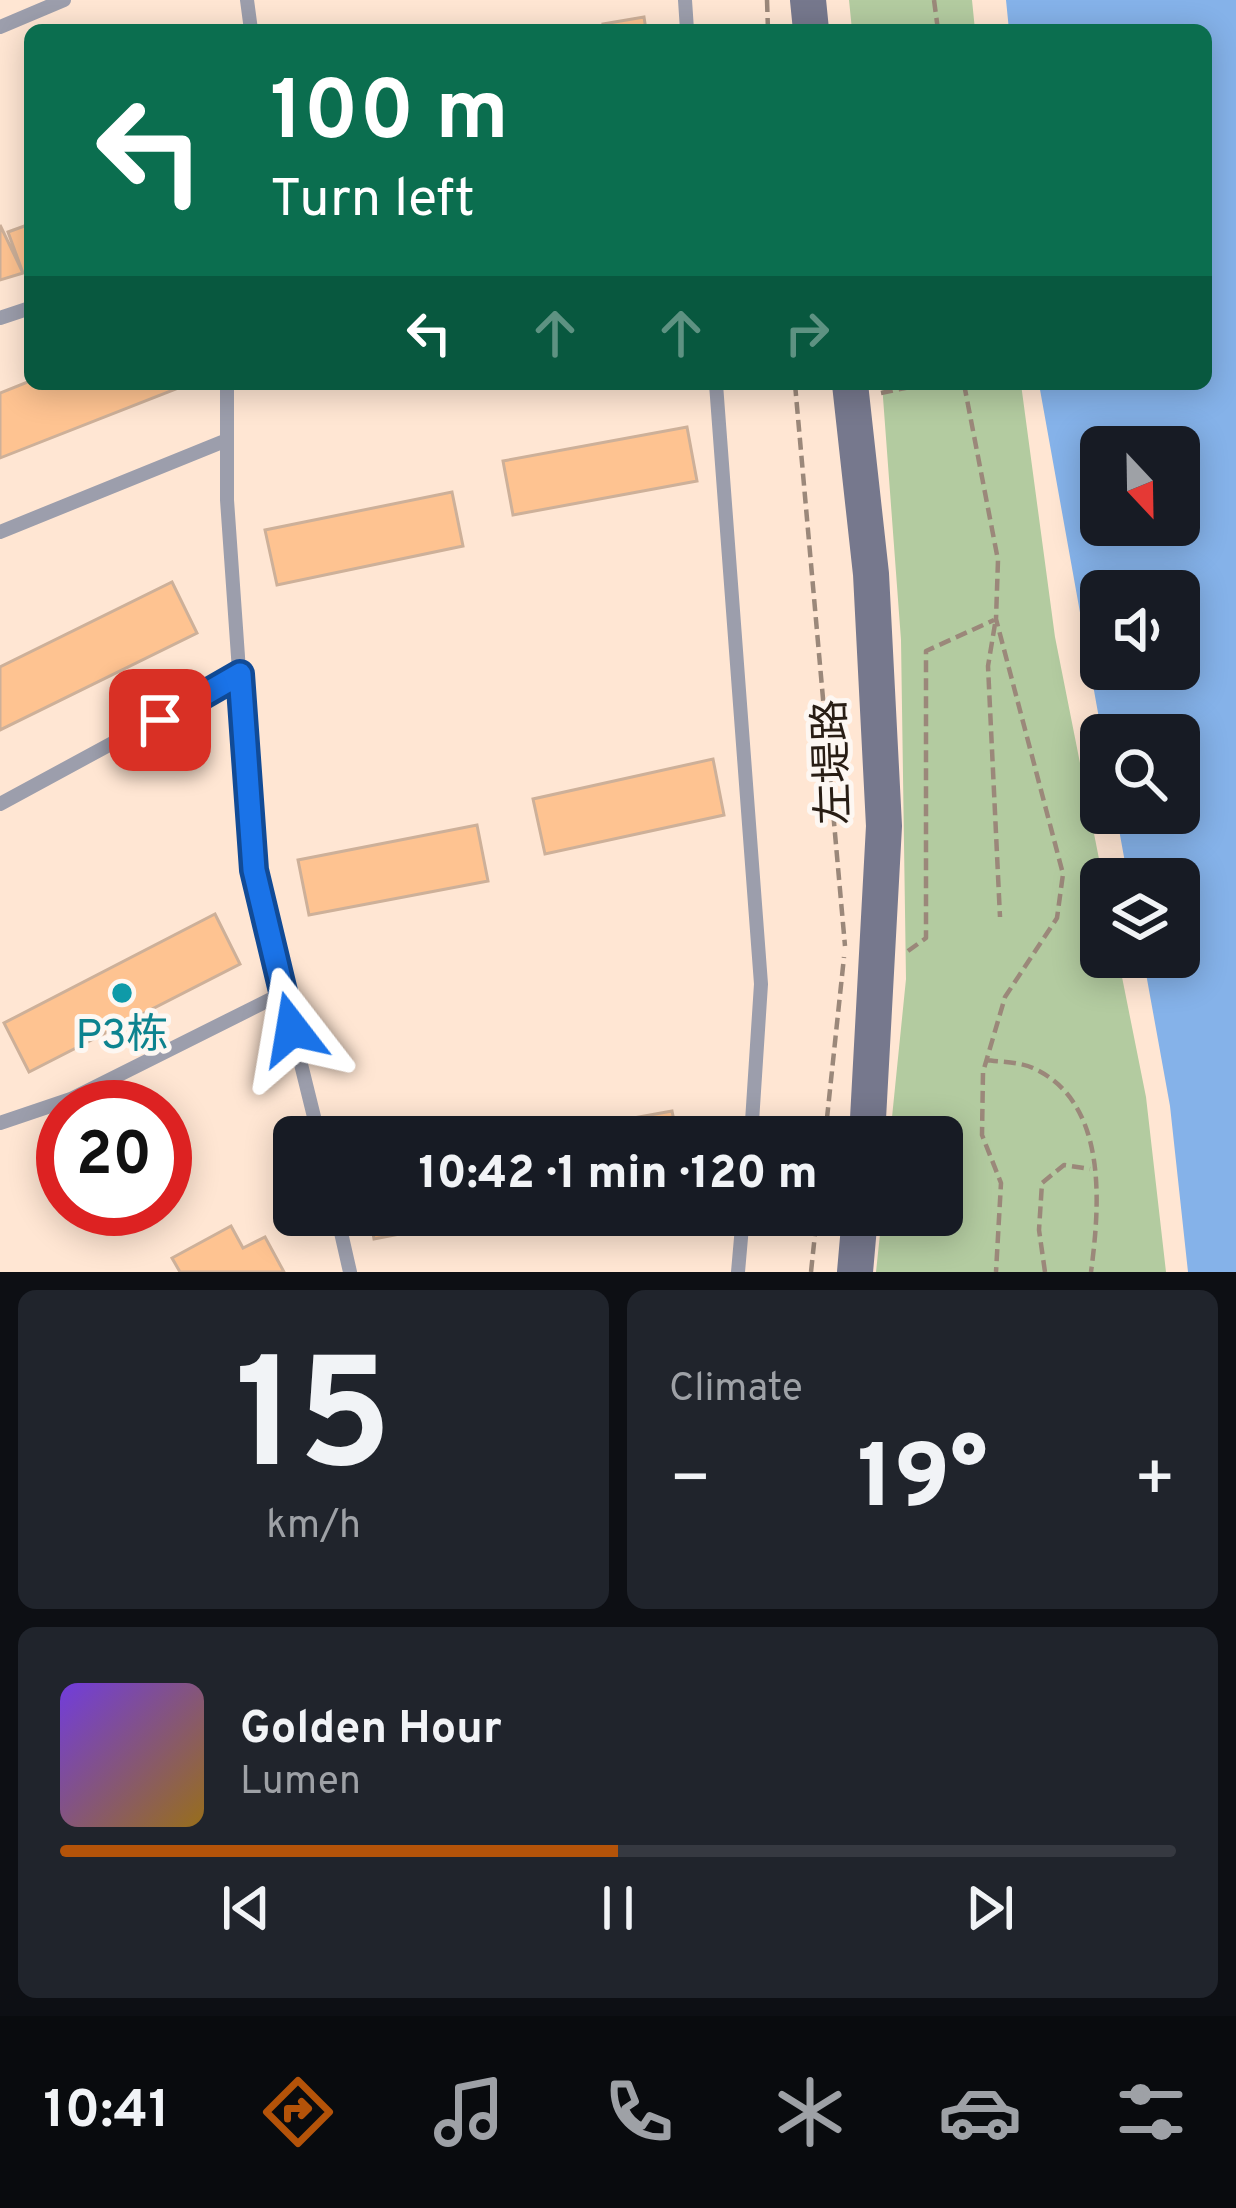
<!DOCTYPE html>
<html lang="en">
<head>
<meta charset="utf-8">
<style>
	:root { --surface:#171b24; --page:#20242c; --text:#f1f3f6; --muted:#9ea1a6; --line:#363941; --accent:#b45309 }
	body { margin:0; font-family:Overpass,"Noto Sans SC",sans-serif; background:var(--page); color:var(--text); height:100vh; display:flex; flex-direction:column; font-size:45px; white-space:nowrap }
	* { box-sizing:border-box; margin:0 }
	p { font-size:39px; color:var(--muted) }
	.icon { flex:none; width:66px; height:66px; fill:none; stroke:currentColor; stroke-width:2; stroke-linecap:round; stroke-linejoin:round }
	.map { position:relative; height:1272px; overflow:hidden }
	.details { display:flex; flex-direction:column; gap:18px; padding:18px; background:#0d0f14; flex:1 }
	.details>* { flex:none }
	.banner { position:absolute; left:24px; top:24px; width:1188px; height:366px; border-radius:18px; box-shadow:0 6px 30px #0003; background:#0b6e4f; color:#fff; overflow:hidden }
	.needle { width:78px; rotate:158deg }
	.buttons { position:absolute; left:1080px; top:426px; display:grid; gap:24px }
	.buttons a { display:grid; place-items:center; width:120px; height:120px; border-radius:18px; background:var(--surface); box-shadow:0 6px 30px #0003; font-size:60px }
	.speed { position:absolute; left:36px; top:1080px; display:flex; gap:24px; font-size:60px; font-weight:700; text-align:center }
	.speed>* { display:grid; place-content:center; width:156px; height:156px; border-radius:50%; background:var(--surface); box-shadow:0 6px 30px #0003; line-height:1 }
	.speed .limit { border:18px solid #d22; background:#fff; color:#111 }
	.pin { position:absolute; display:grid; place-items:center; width:102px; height:102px; color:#fff; margin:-51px; border-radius:24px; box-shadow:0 6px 18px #0006 }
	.me { position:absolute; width:132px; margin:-66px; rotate:346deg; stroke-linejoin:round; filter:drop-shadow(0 0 9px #0008) }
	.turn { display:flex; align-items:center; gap:42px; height:252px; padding:0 48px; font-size:54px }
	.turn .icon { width:156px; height:156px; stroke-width:2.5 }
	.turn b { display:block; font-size:84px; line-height:102px }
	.lanes { display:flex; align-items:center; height:114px; padding:0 48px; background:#0003; justify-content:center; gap:60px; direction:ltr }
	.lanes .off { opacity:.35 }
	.big { font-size:90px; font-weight:800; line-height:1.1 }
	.details .card { flex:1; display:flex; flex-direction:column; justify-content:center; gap:18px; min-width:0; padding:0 42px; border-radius:18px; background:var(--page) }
	.details .dial { align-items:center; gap:0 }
	.dial b { font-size:156px; line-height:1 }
	.song { display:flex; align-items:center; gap:36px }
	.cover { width:144px; height:144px; border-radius:18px; background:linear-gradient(135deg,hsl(260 70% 55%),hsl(40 70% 35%)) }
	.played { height:12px; border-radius:6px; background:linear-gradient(90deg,var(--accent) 50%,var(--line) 50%) }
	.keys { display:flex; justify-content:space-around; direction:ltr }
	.heat { display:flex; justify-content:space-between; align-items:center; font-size:66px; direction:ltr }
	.details .tiles { flex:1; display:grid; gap:18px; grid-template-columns:1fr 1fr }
	.card:last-child { grid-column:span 2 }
	.trip { position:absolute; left:273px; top:1116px; width:690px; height:120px; border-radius:18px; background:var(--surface); box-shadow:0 6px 30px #0003; font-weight:800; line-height:120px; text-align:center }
	.dock { display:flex; height:192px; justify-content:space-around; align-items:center; background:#090b0e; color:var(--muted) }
	.dock .icon { width:84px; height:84px }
	.dock .on { color:var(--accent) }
	.dock b { font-size:54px; color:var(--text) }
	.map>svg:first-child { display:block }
	.green { fill:#b3cba0 }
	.water { fill:#85b2e9; fill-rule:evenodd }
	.building { fill:#fec391; stroke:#cdb099; stroke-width:3 }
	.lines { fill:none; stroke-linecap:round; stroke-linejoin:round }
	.path { stroke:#9b887a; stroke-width:4.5; stroke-dasharray:12 6; stroke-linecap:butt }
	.lane { stroke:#9c9eac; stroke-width:14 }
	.secondary { stroke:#76788d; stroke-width:36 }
	.route-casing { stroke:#114b97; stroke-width:30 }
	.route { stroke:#1a73e8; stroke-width:21 }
	.culture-dot { fill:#0f9aa8; stroke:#fdf7f2; stroke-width:4.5 }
	.labels { text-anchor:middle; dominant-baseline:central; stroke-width:10; stroke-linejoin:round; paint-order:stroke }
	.street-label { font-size:42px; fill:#281d14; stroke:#fdf7f2 }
	.culture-label { font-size:42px; fill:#0d838f; stroke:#fdf7f2 }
</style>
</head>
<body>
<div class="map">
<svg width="1236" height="1272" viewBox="0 0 1236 1272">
	<rect width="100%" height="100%" fill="#ffe6d3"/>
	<path class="green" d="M849,0H972L975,30H852Z
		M882,384H1021L1055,637L1103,879L1101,957H1118L1146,1097L1166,1272H876L882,1215H942V1137H890L906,979L901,640Z"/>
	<path class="water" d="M1006,0H1236V1272H1188L1170,1106L1143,957H1179V879H1128L1116,813H1179V735H1102L1039,384H1206V30H1009ZM1101,447H1179V525H1101ZM1101,591H1179V669H1101Z"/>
	<path class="building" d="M644,17L646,30H604L603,24Z
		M30,224V270L23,273L8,232Z
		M0,225L23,273L0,280Z
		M30,381L174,384L176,389L0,458V393Z
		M687,427L697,481L513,515L503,461Z
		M452,492L463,546L277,585L265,530Z
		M172,582L197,633L0,730V667Z
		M713,759L724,815L545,854L533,799Z
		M477,825L488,881L309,915L298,860Z
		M215,914L240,964L29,1072L4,1023Z
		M672,1111L677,1135L698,1131L699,1137H609L606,1123Z
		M370,1215H498L374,1239Z
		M231,1226L243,1248L265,1237L284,1272H180L172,1258Z"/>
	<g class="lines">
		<path class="path" d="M767,0L768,30
			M934,0L938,30
			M795,384L845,946
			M964,384L998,560L996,619L1063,874L1057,918L1005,997L983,1072L982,1135L1001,1183L996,1272
			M881,393L925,384
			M995,624L988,666L1000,917
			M908,951L926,938V651L994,620
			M986,1060C1000,1062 1020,1062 1033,1068C1108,1102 1100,1204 1091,1272
			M825,1137L844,957
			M811,1272L817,1215
			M1045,1272L1039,1230L1042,1183L1064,1165L1090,1169"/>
		<path class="lane" d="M247,0L251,30
			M685,0L687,30
			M0,27L64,0
			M0,318L30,308
			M227,384V500L253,870L319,1137
			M716,384L761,984L751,1137
			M0,532L227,440
			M0,804L240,674
			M0,1123L71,1099L283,993
			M337,1215L350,1272
			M738,1272L743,1215"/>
		<path class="secondary" d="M808,0L811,30
			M850,384L871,574L884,826L867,1137
			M855,1272L860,1215"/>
	</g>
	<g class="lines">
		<g class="route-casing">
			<path id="route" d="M160,720L240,674L254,870L292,1029"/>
		</g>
		<use href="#route" class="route"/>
	</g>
	<circle class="culture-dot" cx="122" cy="993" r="12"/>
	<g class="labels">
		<g class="street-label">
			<text transform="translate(835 762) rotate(-92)">左堤路</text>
		</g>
		<g class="culture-label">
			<text x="122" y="1037">P3栋</text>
		</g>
	</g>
</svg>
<div class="buttons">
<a><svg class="needle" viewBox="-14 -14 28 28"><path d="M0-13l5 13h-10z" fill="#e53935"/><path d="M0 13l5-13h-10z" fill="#9ea1a6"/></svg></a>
<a><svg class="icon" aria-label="sound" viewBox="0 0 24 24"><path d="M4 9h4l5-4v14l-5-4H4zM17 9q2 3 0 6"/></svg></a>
<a><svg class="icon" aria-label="search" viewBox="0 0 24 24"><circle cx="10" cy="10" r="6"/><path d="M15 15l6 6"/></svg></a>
<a><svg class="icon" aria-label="layers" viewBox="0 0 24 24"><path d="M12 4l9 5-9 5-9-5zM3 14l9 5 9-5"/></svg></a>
</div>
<div class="speed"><div class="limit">20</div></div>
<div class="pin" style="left:160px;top:720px;background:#d93025"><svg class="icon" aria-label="arrive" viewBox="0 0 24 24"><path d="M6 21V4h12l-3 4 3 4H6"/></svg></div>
<svg class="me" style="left:292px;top:1029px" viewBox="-20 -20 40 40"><path d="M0-17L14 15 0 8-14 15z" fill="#1a73e8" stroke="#fff" stroke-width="4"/></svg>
<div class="trip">10:42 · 1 min · 120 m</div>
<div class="banner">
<div class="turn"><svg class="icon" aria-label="left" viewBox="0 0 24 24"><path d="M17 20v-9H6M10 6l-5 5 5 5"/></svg><div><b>100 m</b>Turn left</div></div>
<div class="lanes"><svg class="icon" aria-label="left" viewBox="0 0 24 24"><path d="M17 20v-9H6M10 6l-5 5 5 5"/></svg><svg class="icon off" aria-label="ahead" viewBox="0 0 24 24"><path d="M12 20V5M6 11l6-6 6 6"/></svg><svg class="icon off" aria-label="ahead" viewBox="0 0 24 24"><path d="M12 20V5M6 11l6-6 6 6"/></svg><svg class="icon off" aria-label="right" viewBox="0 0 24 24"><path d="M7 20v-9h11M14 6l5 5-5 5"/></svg></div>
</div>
</div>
<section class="details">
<div class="tiles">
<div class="card dial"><b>15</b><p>km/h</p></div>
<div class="card"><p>Climate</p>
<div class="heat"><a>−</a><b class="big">19°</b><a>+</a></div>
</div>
<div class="card">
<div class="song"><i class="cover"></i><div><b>Golden Hour</b><p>Lumen</p></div></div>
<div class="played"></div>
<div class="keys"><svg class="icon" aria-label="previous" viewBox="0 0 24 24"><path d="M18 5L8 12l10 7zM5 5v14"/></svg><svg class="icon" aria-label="pause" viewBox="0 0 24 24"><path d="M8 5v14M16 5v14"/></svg><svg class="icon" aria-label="next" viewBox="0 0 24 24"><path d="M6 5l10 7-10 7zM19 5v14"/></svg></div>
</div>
</div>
</section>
<nav class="dock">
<b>10:41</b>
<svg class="icon on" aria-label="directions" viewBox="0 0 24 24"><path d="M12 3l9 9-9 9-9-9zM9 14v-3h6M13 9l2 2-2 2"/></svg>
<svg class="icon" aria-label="music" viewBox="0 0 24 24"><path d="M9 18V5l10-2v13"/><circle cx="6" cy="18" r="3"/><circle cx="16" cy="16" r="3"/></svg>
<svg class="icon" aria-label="phone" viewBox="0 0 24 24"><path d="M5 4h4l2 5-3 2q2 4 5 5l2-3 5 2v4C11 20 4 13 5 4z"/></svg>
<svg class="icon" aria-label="climate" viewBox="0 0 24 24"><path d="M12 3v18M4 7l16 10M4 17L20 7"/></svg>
<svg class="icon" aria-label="car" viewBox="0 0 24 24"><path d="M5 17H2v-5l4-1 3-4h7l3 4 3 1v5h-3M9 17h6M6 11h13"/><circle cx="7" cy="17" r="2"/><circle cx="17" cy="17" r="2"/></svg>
<svg class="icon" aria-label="filters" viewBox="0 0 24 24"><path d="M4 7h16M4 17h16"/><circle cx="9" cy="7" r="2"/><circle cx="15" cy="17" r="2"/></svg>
</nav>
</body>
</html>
